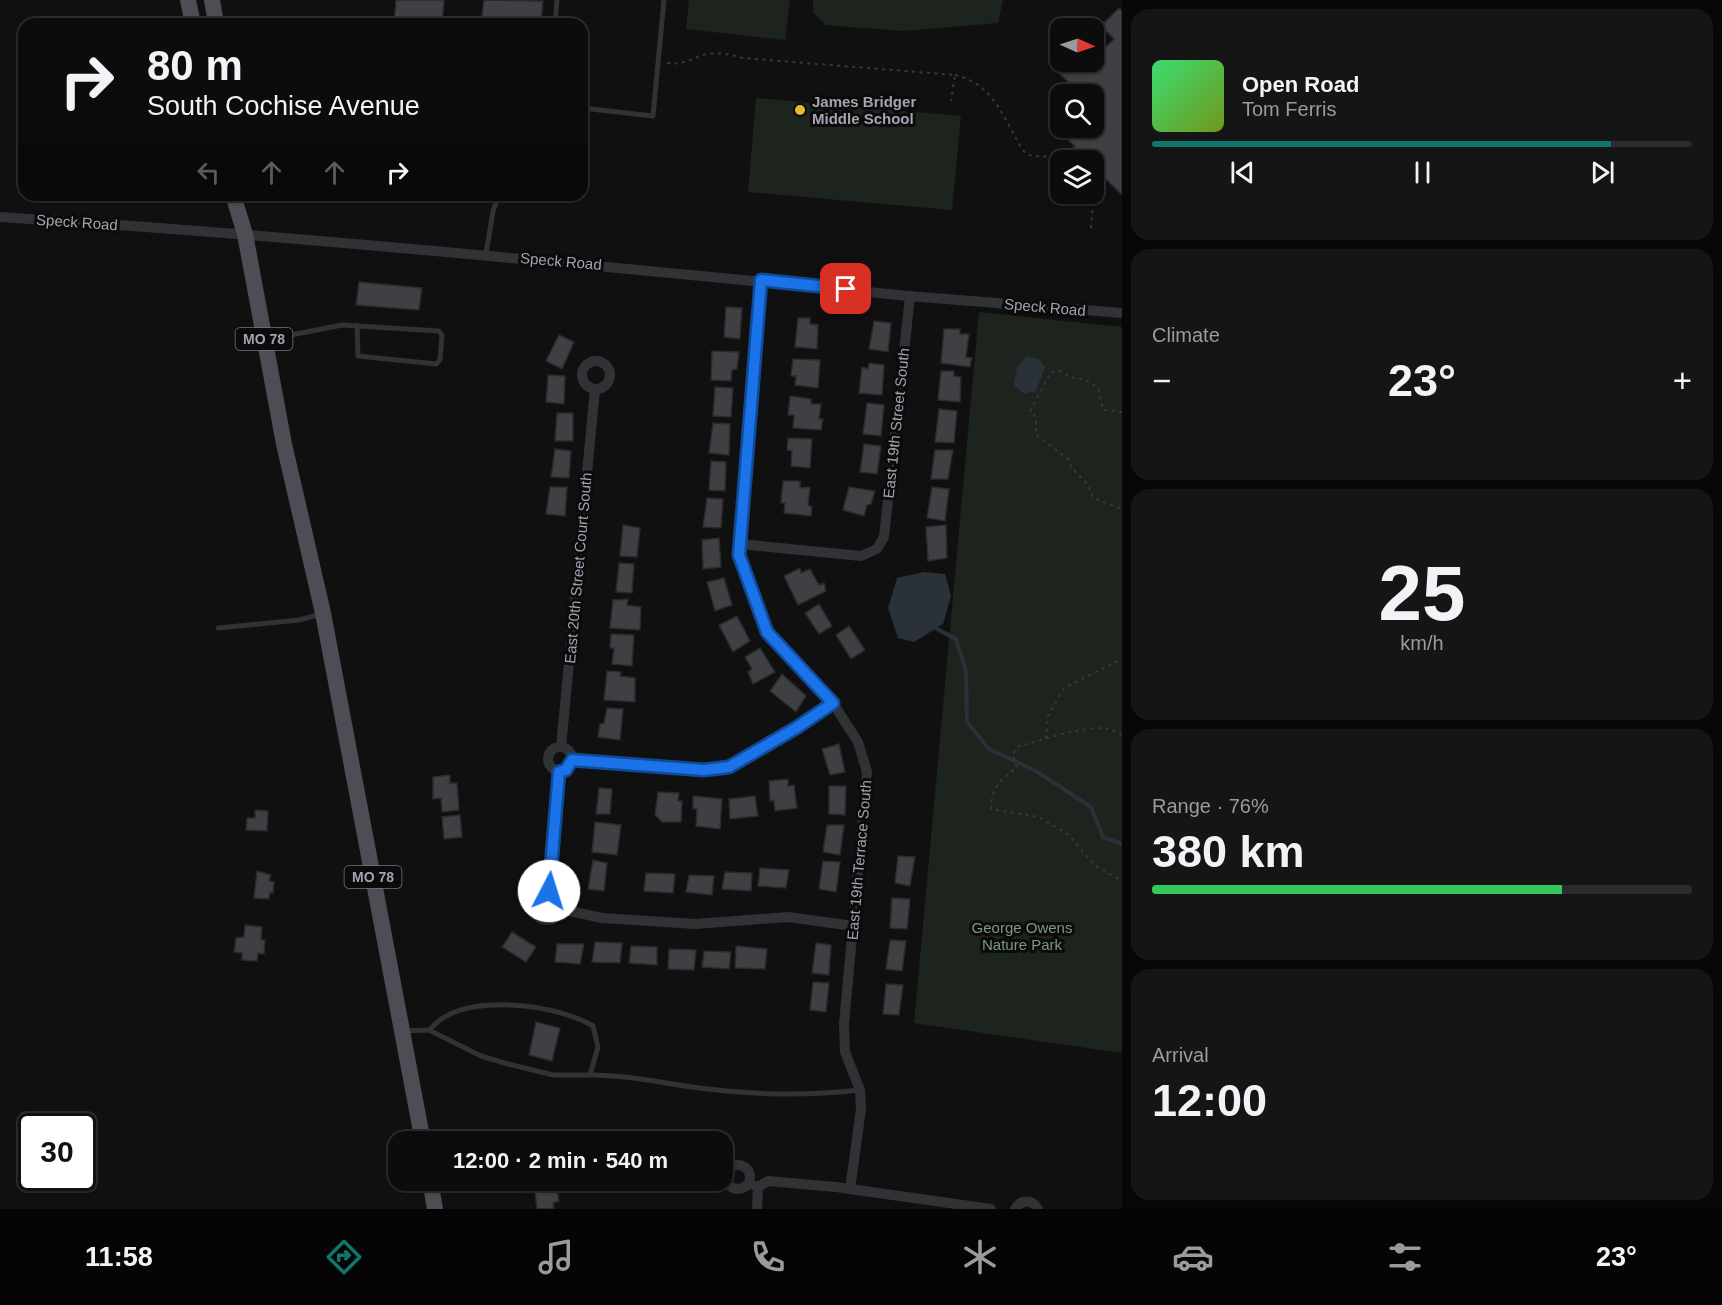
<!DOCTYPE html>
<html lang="en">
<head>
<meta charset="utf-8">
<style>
	:root { --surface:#0c0c0d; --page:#151516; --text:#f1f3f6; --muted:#9a9b9d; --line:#2c2c2e; --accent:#0f766e }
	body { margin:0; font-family:Arial,sans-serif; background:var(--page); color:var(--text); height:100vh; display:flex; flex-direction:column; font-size:22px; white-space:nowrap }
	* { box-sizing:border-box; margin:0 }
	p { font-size:20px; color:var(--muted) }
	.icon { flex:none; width:33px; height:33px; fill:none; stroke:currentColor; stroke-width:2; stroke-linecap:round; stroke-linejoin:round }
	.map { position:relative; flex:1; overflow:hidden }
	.panel { display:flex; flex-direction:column; gap:9px; padding:9px; background:#070707; width:600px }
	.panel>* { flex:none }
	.banner { position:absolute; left:18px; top:18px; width:570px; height:183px; border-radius:18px; box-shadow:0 2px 4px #0004,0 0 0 2px var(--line); background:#0c0c0d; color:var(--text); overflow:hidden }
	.needle { width:39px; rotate:93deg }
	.fabs { position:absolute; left:1050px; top:18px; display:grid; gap:12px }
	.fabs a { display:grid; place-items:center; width:54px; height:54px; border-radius:12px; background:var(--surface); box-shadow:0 2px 4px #0004,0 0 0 2px var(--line); font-size:30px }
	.speed { position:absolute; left:18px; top:1113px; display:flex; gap:12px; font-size:30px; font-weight:700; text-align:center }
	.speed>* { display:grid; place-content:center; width:78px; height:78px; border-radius:50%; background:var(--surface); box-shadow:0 2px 4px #0004,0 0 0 2px var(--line); line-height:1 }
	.speed .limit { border:3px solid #111; border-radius:9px; background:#fff; color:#111 }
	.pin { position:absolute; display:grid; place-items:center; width:51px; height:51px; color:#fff; margin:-26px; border-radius:12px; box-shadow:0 3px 9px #0006 }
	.me { position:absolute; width:66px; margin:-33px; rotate:5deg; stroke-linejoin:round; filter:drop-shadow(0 0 4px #0008) }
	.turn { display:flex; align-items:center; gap:21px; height:126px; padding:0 30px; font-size:27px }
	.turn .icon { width:78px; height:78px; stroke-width:2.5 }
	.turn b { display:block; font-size:42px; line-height:51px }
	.lanes { display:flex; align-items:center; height:57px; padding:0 30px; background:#0003; justify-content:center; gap:30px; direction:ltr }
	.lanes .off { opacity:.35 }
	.big { font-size:45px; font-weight:700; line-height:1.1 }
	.panel .card { flex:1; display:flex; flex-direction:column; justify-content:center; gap:9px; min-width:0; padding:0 21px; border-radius:18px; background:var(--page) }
	.panel .dial { align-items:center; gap:0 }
	.dial b { font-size:78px; line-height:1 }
	.song { display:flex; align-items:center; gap:18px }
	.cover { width:72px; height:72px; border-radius:9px; background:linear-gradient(135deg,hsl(140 70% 55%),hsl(80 70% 35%)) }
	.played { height:6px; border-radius:3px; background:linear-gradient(90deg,var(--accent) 85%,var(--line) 85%) }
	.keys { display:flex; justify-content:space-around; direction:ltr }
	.heat { display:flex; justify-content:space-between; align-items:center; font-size:33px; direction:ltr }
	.charge { height:9px; border-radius:4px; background:linear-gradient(90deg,#34c759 76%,var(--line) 0) }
	.trip { position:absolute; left:388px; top:1131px; width:345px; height:60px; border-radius:18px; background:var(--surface); box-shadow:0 2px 4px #0004,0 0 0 2px var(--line); font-weight:700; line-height:60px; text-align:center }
	.tab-bar { display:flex; height:96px; justify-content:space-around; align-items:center; background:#050505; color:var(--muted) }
	.tab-bar .icon { width:42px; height:42px }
	.tab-bar .active { color:var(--accent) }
	.tab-bar b { font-size:27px; color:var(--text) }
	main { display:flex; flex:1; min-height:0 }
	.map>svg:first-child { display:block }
	.green { fill:#1d241e }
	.water { fill:#2a3139 }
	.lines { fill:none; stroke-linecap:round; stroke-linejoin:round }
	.stream { stroke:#2a3139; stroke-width:4 }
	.building { fill:#3f4044; stroke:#2a2a2d; stroke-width:1.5 }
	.path { stroke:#37383d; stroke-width:2; stroke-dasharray:3 4.5; stroke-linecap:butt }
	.service { stroke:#313236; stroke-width:5 }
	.minor { stroke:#313236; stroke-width:10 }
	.primary { stroke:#4d4e55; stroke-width:16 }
	.route-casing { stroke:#114b97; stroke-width:15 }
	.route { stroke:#1a73e8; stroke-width:10 }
	.poi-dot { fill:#e7b832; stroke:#0b0b0c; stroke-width:2 }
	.labels { text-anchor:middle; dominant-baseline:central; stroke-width:6; stroke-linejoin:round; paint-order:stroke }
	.shield { fill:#0b0b0c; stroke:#757780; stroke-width:1.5 }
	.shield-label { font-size:14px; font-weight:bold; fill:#a2a5b1 }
	.poi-label { font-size:15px; font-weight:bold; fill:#a2a5b1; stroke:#0b0b0c; text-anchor:start }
	.street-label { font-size:15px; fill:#a2a5b1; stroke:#0b0b0c }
	.park-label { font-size:15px; fill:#799c7e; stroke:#0b0b0c }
</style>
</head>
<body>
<main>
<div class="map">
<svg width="1122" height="1209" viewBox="0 0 1122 1209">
	<rect width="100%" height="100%" fill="#101011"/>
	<path class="green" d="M689,0H790L785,40L686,29Z
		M813,0H1003L998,23L903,31L825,25L813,12Z
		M756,98L961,116L952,210L748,192Z
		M979,312L1122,327V1053L914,1023Z"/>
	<path class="water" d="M1026,357L1038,358L1045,367L1036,391L1024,394L1014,385L1017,368Z
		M924,572L945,574L951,596L943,624L914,642L898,638L888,608L897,578Z"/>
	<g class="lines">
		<path class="stream" d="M937,629L956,639L966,671L967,722L989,749L1036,771L1091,807L1103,837L1122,844"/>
	</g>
	<path class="building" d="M396,0H444L442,24H394Z
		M484,0L543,1L541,24H481Z
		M1119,8L1122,11V195L1106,179L1097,188L1094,184V160H1069L1065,157L1075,146L1058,131L1061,128H1094V94H1081L1060,74L1074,62H1094V38L1104,49L1114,39L1101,26Z
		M359,282L422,288L419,310L356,305Z
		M726,307L742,308L740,339L724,337Z
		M798,318H810V324L818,325L817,349L795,347Z
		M874,321L891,323L888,352L869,349Z
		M944,329H960V334H969L966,357L972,358L970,367L941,363Z
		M559,335L574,342L562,369L546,361Z
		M712,351L739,352L737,369L732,370L731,381L711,380Z
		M793,359L820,360L818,388L795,385L796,376H791Z
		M869,363L884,365L882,395L859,393L862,367L868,369Z
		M941,371H954V376L961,377L960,402L938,400Z
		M548,375L565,376L564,404L546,402Z
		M715,387L733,388L731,417L713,416Z
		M790,396L811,399V404H821L819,419H823L821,430L793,428L794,415H788Z
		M867,403L884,405L881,436L863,434Z
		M939,409L957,411L954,443L935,442Z
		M557,413H573V441H555Z
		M713,423L730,424L729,455L709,453Z
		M788,438L812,439L810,468L791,466L792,451L787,450Z
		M864,444L881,446L877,474L860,472Z
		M555,449L571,451L569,478L551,477Z
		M935,450H953L948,479H931Z
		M711,461L726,462L725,491L709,490Z
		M783,481H800V488L810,487L808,505L812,507L811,516L784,513L785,503H781Z
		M550,487H567L565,516L546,514Z
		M849,487L875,491L871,504L867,505L864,516L843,510Z
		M932,487L949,489L945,521L927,518Z
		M707,498L723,499L721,528L703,527Z
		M623,525L640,528L637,557L620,556Z
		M946,525L947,558L928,561L926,527Z
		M719,538L721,567L703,569L702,540Z
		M619,563L634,564L632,593L616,592Z
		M800,568L801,573L810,569L819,585L824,583L826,591L798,605L784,576Z
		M724,578L732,605L715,611L707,582Z
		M628,599L627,605L641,607L640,630L610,628L613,600Z
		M819,604L832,626L819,634L805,613Z
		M737,616L750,641L733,652L719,625Z
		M849,626L865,650L851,659L836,635Z
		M611,634L634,635L632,666L612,664L614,648H610Z
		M760,648L775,672L753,684L748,672L752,669L745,657Z
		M607,671L621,672L620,676L635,678V702L604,700Z
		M782,674L806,696L796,712L770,691Z
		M607,708L623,709L620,740L598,737L600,724L604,723Z
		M839,744L845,772L830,775L822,749Z
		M450,775V783H457L459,810L442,812L441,798L433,799V777Z
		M788,779V786L794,785L797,808L775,811L774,800L770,801L769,781Z
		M829,786H846L845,815L829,814Z
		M599,788L612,789L610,814H596Z
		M658,792L679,793L678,801H682L681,822H662L655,815Z
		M693,796L722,799L720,829L696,826L697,809H693Z
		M755,796L758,816L730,819L729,799Z
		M255,810L268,811L267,831L246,830L247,818H255Z
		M460,815L462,837L444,839L442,817Z
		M595,822L621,825L617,855L592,852Z
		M827,825H844L840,855L823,852Z
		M898,856L915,857L910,886L895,883Z
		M593,860L607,863L604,891L588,889Z
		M823,861L840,862L836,892L819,889Z
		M760,868L789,870L786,888L758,886Z
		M257,871L271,875L269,881L274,882L273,893L270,892L269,899L254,898Z
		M725,872L752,873L751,891L722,889Z
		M646,873L675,874L673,893L644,891Z
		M689,875L714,876L712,895L686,892Z
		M892,898L910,899L907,929L890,928Z
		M245,925L262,927L261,940H265L264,954L258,953L257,961L242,960V953L234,952L236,938L244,937Z
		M512,932L536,947L526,962L502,947Z
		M890,940L906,941L902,971L886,969Z
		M595,942L622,943L620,963L592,962Z
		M816,943L831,945L829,975L812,973Z
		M557,944H584L580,964L555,962Z
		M631,946L657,947V965L629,963Z
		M736,946L767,949L765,969L735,968Z
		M669,949L696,950L694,970L668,969Z
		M704,951L731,952L729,969L702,967Z
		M813,982L829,983L826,1012L810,1010Z
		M886,984L903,985L899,1015L883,1014Z
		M536,1022L560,1028L552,1061L529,1055Z
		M524,1180L556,1181L559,1201L553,1203L554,1209H537L535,1192L525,1193Z"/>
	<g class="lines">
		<path class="path" d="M667,63C681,65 687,61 700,56C712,51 730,54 743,58L955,75L951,101
			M955,75C997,85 1003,121 1025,153L1032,156L1060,157L1063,160
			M1091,228L1094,190
			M1122,412L1103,410L1098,388L1084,379L1069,377L1061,371L1051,372L1030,411L1036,417V435L1069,460L1071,467L1088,485L1093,498L1122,509
			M1122,735C1118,733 1113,730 1109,729C1084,725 1042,740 1017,747L1013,754L1017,768C1002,776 990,791 991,809L1039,817L1069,835L1094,865L1122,881
			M1046,739L1048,716L1064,688L1122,659"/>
		<path class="service" d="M555,24L557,0
			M582,108L653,116L664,0
			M486,254L493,211L499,195
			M266,340L342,325L439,331L442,335L440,360L436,364L358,356L357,325
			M218,628L299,620L322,614
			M404,1031L429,1030L481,1056L508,1064L553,1075H590L598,1047L593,1026C558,1005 479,995 443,1018C438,1021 433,1026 429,1030
			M590,1075C628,1075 662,1083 699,1088C752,1095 807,1096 860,1090"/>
		<path class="minor" d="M0,217C303,236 605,267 908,296C979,302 1051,307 1122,313
			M761,280L739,555L767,631L831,700L858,742L867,772L844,1024L845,1052L860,1090L861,1109L850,1189
			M582 375a14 14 0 1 1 28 0a14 14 0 1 1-28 0Z
			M740,544L861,556L877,549L884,537L910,296
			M548 759a12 12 0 1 1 24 0a12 12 0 1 1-24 0Z
			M561,747L595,389
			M572,760L704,770L729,767L796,728L833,703
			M549,891L559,772
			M533 906a14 14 0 1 1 28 0a14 14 0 1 1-28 0Z
			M561,909L602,918L696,924L788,917L853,926
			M726 1177a12 12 0 1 1 24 0a12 12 0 1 1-24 0Z
			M749,1183L758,1187L768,1181L836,1187L991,1209
			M757,1209L758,1187
			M1015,1209C1021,1199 1032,1199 1038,1209"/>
		<path class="primary" d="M188,0L193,24
			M212,0L216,24
			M233,195L245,234L284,444L323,613L423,1142
			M430,1180L435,1209"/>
	</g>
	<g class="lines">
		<g class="route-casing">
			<path id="route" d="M549,891L559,772L566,770L572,760L704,770L729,767L796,728L833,703L767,632L739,555L761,280L846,289"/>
		</g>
		<use href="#route" class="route"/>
	</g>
	<circle class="poi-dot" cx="800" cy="110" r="6"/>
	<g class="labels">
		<g class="shield">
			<rect x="235.5" y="328" width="57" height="22" rx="4.5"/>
			<rect x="344.5" y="866" width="57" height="22" rx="4.5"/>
		</g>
		<g class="shield-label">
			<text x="264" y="339">MO 78</text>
			<text x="373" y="877">MO 78</text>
		</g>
		<g class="poi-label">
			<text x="812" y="101">James Bridger<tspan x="812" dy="17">Middle School</tspan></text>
		</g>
		<g class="street-label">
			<text transform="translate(77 222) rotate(4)">Speck Road</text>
			<text transform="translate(561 261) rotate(5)">Speck Road</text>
			<text transform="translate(1045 307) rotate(5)">Speck Road</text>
			<text transform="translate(896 423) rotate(-84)">East 19th Street South</text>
			<text transform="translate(578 568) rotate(-85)">East 20th Street Court South</text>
			<text transform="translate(859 860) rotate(-85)">East 19th Terrace South</text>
		</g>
		<g class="park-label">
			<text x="1022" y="927">George Owens<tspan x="1022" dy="17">Nature Park</tspan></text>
		</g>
	</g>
</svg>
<div class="fabs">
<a><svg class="needle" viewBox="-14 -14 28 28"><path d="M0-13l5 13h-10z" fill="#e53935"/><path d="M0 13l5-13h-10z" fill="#9a9b9d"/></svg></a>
<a><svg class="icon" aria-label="search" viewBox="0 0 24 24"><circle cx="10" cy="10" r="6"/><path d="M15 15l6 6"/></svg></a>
<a><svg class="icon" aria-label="layers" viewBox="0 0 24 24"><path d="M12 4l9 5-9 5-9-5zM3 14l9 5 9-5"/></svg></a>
</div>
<div class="speed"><div class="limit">30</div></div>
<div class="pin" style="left:846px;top:289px;background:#d93025"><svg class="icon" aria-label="arrive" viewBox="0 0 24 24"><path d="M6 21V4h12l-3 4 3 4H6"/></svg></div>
<svg class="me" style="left:549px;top:891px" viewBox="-20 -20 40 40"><circle r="19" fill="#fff"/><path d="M0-13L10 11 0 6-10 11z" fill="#1a73e8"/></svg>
<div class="trip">12:00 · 2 min · 540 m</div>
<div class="banner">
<div class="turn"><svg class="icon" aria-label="right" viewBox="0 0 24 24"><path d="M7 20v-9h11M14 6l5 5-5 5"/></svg><div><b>80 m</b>South Cochise Avenue</div></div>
<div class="lanes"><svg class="icon off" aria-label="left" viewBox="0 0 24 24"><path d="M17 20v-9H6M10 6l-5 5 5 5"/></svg><svg class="icon off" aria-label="ahead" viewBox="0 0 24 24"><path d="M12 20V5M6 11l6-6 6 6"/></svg><svg class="icon off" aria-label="ahead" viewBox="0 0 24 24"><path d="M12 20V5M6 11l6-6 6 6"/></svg><svg class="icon" aria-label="right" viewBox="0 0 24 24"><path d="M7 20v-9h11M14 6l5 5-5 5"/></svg></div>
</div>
</div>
<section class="panel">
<div class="card">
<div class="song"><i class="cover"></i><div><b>Open Road</b><p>Tom Ferris</p></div></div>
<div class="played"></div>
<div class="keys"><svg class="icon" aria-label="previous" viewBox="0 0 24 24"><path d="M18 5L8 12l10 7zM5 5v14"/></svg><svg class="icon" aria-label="pause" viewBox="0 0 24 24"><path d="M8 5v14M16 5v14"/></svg><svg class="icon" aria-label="next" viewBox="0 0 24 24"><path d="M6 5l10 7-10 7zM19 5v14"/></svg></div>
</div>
<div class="card"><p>Climate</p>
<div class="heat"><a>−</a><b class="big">23°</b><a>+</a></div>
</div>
<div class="card dial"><b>25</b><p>km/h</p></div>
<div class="card"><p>Range · 76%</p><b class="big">380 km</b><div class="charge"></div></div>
<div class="card"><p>Arrival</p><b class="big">12:00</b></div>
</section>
</main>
<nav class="tab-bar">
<b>11:58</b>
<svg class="icon active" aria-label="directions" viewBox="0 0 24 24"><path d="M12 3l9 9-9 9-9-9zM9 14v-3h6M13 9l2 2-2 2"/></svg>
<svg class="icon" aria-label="music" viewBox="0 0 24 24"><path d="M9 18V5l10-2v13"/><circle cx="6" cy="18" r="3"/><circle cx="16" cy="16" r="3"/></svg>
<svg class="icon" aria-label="phone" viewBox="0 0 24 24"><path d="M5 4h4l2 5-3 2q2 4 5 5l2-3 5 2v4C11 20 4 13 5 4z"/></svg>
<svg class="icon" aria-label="climate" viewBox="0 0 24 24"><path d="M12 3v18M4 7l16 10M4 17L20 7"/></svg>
<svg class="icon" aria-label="car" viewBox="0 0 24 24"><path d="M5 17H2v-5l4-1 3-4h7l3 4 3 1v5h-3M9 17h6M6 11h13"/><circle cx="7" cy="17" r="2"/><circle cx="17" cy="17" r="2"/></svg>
<svg class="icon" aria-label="filters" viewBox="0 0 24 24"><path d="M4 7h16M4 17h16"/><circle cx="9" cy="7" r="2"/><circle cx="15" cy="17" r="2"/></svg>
<b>23°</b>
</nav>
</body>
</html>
